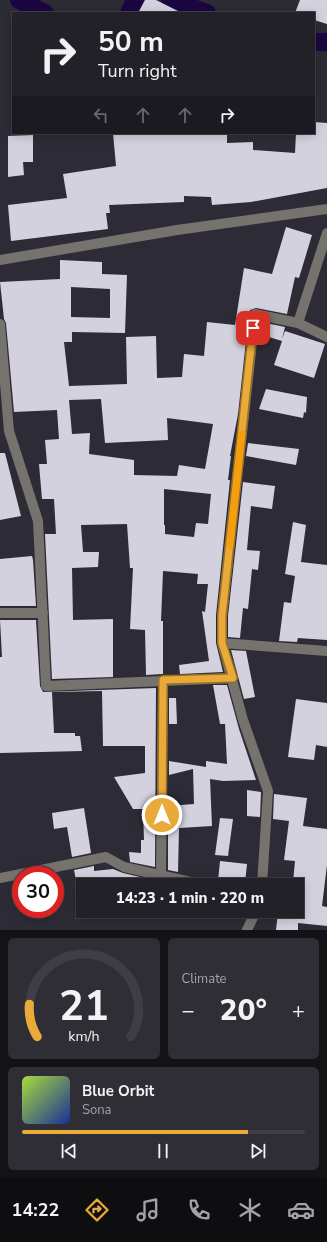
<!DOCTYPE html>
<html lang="en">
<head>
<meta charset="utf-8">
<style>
	:root { --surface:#222128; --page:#2e2e34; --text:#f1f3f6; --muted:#a2a3a8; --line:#3f3e45; --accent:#eaaa39 }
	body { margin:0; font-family:"Nunito Sans",sans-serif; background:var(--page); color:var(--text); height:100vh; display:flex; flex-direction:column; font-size:15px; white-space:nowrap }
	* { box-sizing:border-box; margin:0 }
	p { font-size:13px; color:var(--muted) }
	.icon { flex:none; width:22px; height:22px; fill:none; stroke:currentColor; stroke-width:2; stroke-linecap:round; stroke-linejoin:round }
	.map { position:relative; height:930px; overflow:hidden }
	.panel { display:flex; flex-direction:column; gap:8px; padding:8px; background:#131216; flex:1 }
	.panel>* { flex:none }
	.guide { position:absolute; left:12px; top:12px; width:303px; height:122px; border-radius:0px; box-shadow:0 2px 10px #0003,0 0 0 1px var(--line); background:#222128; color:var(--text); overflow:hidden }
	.speed { position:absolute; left:12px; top:866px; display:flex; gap:8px; font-size:20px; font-weight:700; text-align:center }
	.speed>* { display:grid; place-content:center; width:52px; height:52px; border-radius:50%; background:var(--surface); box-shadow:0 2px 10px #0003,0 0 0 1px var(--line); line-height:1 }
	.speed .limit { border:6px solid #d22; background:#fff; color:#111 }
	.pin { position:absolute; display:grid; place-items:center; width:34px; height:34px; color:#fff; margin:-17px; border-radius:8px; box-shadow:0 2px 6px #0006 }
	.me { position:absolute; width:44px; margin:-22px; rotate:0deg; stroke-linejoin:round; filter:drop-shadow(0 0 3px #0008) }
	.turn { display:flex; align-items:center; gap:14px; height:84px; padding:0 20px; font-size:18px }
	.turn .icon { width:52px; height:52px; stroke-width:2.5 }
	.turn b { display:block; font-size:28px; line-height:34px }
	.lanes { display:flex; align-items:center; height:38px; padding:0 20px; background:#0003; justify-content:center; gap:20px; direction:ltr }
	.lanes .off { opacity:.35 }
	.big { font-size:30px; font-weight:800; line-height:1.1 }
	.panel .widget { flex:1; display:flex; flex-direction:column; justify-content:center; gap:6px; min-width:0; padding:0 14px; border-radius:6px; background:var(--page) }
	.panel .dial { align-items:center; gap:0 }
	.dial svg { height:104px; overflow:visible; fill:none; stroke:var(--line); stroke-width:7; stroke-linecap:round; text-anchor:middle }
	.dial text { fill:var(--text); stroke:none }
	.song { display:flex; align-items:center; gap:12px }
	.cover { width:48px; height:48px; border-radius:6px; background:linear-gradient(135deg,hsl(80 70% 55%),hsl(230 70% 35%)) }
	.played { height:4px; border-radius:2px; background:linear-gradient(90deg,var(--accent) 80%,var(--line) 80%) }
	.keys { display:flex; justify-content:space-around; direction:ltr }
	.heat { display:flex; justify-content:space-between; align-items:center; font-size:22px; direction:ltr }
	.panel .tiles { flex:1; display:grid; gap:8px; grid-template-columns:1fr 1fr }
	.widget:last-child { grid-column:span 2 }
	.trip { position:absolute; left:76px; top:878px; width:228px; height:40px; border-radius:0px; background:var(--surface); box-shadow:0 2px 10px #0003,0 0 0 1px var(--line); font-weight:800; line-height:40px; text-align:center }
	.dock { display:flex; height:64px; justify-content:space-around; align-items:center; background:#0e0d10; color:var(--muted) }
	.dock .icon { width:28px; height:28px }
	.dock .selected { color:var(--accent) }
	.dock b { font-size:18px; color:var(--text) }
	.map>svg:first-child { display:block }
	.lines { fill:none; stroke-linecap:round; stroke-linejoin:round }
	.canal { stroke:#1c0641; stroke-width:18 }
	.building { fill:#d2d1dd; fill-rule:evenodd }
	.minor { stroke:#76736f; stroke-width:10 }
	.route-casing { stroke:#986e25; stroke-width:10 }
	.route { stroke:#eaaa39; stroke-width:7 }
	.slow { stroke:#f59e0b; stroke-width:7 }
</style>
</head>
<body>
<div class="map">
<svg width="327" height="930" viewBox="0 0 327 930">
	<rect width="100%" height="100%" fill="#2d2c36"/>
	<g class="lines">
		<path class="canal" d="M19,0L45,13
			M170,0L207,13
			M129,13L135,0
			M314,42H327"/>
	</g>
	<path class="building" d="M145,0H156L182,13H138Z
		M300,0H327V24L314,20V13H295Z
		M314,122L327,123V188L251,202L212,205L211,197L184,196V202L109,205L110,213H106L108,229L11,241L8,205L67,198L63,174L116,166L113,133H227V143L253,142V150L295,153L296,133H314Z
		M33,135V162H23L24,175L8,177V136Z
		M286,227L312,235L299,278L295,277L287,314L256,308L250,310L249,313L238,414L230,456H231L228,480H230L216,615V643L223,672L180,674L179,665L209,661L202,611L205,612L208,584H197L198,574L163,571L161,621H163V674L146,675L145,630L130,629L133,568H130L127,524L81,525L83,552H99L98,567L72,568L73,620L113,619V677L52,679L45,534H56L54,499H42L39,464H47L45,440L59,439L57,410L14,412L6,323L4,319L0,282L60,279V260L102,262V274L127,275L125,333L72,332V342H64L69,386L127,384L126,337L156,336L157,378L182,377L184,354L204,356L207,322L235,325L244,268L272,274ZM71,287L110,289V318L71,317ZM101,399L105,443L168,440L167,418L213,424L205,469L179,465L177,476L134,475V460L89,454L90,433L72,434L69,400ZM164,489L211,494L208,524L196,523L194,537L165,534V525H164Z
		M261,322L285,327L282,339L285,331L325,344L314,378L274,365L282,341L259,334Z
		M266,389L307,397L306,413L304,412L303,418L259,409Z
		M248,443L299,449L296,465L246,456Z
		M0,453H5L21,516L0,520Z
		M243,482L275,486L272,509L251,506L247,550L260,551L258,570L252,569L248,609L243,608L240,638L228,637V616Z
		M293,522L306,525L301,562L327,565V640L298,638L297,642L279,641L284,602L291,603L295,576L285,574Z
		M32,556L33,560L36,606H0V559Z
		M0,620H36L40,686L43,692L156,688L155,867L130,862L129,852L141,853V840H144L143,809H133L114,777L145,773V746H103L102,691L52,692L54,733H75V736H80L82,751L0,753V657H2Z
		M231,650L246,651L255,697L244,699Z
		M213,685H227L239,729L256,780L223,781L210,779L212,826L179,828L178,872L168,870V806L194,804L193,769L169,775V761L206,767V761L227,764L225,724H220Z
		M169,698H176L177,724H169Z
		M296,699L327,703V747L316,745L314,760L288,757Z
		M247,790L261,792L260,817L247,816Z
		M274,794L307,798L303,826L327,829V865L322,906L327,907V926L298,923V930H276L278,912L297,914V882H293L295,861L284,860L289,821L273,819Z
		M84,808L91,853L72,857L67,827L54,829L52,813Z
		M220,818L233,819L228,856L215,855Z
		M220,861L247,864L245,883L218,881Z
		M94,866V871L113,869L123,873L174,885H77L74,870Z"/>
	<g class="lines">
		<path class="minor" d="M0,260L177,230L327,209
			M298,323L327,233
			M0,324L9,431L38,521L46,686L233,678
			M0,613H43
			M222,643L327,651
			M161,875L163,681
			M0,878L106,857L124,867L204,885
			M262,885L268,791L243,720L222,643V616L255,314L298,323L327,337
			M247,930L256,911"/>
	</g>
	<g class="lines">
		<g class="route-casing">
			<path id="route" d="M162,815L163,680L233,678L222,643V616L253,328"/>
		</g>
		<use href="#route" class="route"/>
		<path class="slow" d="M230,545L242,434"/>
	</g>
</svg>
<div class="speed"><div class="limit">30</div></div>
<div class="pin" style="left:253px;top:328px;background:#d93025"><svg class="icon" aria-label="arrive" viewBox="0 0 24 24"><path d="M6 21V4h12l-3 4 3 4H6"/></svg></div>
<svg class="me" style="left:162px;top:815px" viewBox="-20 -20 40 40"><circle r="17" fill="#eaaa39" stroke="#fff" stroke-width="3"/><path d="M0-11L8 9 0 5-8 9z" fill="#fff"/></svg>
<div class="trip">14:23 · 1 min · 220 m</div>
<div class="guide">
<div class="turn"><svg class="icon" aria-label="right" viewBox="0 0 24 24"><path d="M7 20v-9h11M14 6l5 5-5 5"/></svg><div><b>50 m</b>Turn right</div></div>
<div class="lanes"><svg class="icon off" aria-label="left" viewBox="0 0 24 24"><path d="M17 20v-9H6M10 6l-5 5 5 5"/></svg><svg class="icon off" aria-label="ahead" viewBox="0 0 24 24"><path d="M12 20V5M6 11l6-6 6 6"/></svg><svg class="icon off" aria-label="ahead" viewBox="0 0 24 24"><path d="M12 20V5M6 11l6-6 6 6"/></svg><svg class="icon" aria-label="right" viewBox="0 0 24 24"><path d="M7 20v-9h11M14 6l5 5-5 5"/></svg></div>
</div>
</div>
<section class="panel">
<div class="tiles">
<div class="widget dial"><svg viewBox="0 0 100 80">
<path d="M14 69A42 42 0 1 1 86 69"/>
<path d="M14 69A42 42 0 0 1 8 44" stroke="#eaaa39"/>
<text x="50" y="56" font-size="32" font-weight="700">21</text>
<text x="50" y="72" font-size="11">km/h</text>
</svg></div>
<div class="widget"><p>Climate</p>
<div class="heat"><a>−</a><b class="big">20°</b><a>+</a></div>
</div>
<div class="widget">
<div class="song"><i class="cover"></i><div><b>Blue Orbit</b><p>Sona</p></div></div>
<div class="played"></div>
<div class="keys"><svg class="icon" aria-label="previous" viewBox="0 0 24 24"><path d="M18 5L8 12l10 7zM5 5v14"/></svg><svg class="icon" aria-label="pause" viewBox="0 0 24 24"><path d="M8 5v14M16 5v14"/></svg><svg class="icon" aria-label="next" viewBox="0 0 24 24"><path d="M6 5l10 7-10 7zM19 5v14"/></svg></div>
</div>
</div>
</section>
<nav class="dock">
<b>14:22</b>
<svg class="icon selected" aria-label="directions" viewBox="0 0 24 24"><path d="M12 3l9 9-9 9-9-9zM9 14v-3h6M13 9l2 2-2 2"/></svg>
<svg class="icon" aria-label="music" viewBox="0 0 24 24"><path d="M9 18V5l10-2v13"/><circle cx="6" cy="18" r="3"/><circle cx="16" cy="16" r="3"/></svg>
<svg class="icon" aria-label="phone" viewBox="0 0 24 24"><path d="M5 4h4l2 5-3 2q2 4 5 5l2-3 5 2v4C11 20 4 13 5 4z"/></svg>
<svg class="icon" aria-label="climate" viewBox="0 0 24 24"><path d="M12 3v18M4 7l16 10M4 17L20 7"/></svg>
<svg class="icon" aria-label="car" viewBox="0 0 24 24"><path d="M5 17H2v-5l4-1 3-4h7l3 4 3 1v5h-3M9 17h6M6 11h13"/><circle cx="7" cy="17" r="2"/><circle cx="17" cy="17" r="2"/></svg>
</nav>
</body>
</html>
